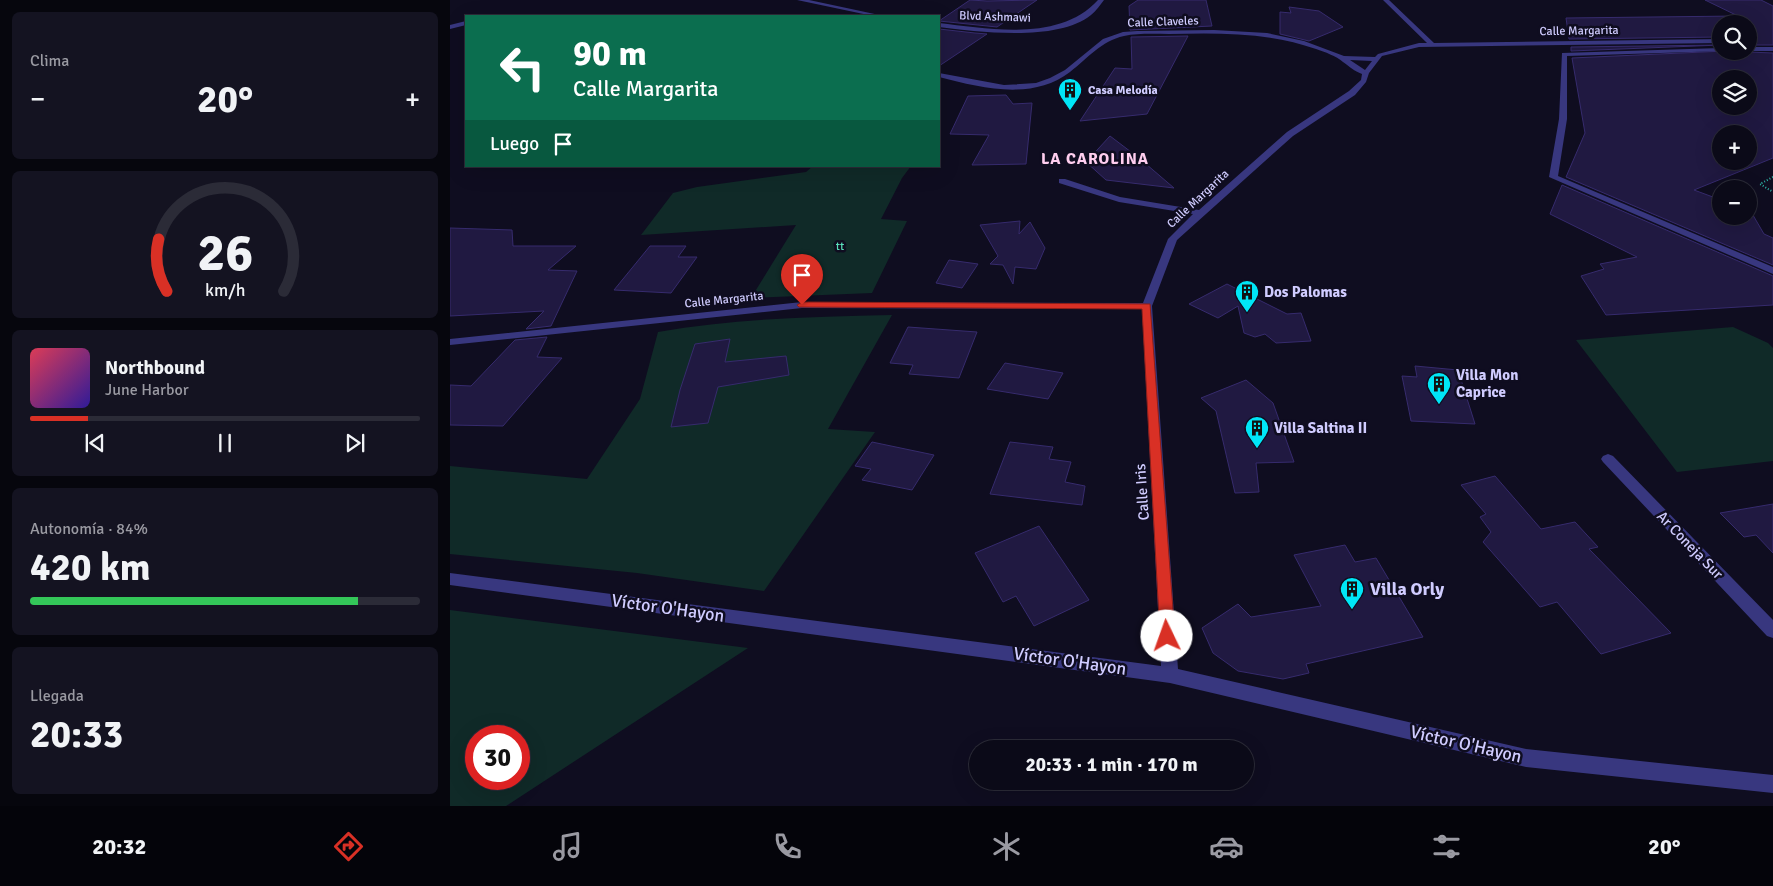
<!DOCTYPE html>
<html lang="es">
<head>
<meta charset="utf-8">
<style>
	:root { --surface:#0b0a18; --page:#141321; --text:#f1f3f6; --muted:#9a9aa2; --line:#2b2b37; --accent:#d93025 }
	body { margin:0; font-family:Signika,sans-serif; background:var(--page); color:var(--text); height:100vh; display:flex; flex-direction:column; font-size:19px; white-space:nowrap }
	* { box-sizing:border-box; margin:0 }
	p { font-size:16px; color:var(--muted) }
	.icon { flex:none; width:28px; height:28px; fill:none; stroke:currentColor; stroke-width:2; stroke-linecap:round; stroke-linejoin:round }
	.map { position:relative; flex:1; overflow:hidden }
	.panel { display:flex; flex-direction:column; gap:12px; padding:12px; background:#06060d; width:450px }
	.panel>* { flex:none }
	.guide { position:absolute; left:15px; top:15px; width:475px; height:152px; border-radius:0px; box-shadow:0 5px 20px #0002,0 0 0 1px var(--line); background:#0b6e4f; color:#fff; overflow:hidden }
	.buttons { position:absolute; left:1262px; top:15px; display:grid; gap:10px }
	.buttons a { display:grid; place-items:center; width:45px; height:45px; border-radius:50%; background:var(--surface); box-shadow:0 5px 20px #0002,0 0 0 1px var(--line); font-size:25px }
	.speed { position:absolute; left:15px; top:725px; display:flex; gap:10px; font-size:25px; font-weight:700; text-align:center }
	.speed>* { display:grid; place-content:center; width:65px; height:65px; border-radius:50%; background:var(--surface); box-shadow:0 5px 20px #0002,0 0 0 1px var(--line); line-height:1 }
	.speed .limit { border:8px solid #d22; background:#fff; color:#111 }
	.pin { position:absolute; display:grid; place-items:center; width:42px; height:42px; color:#fff; margin:-51px -21px; border-radius:50% 50% 50% 0; rotate:-45deg; box-shadow:0 0 5px #0007 }
	.pin .icon { rotate:45deg }
	.me { position:absolute; width:55px; margin:-28px; rotate:357deg; stroke-linejoin:round; filter:drop-shadow(0 0 4px #0008) }
	.turn { display:flex; align-items:center; gap:18px; height:105px; padding:0 25px; font-size:22px }
	.turn .icon { width:65px; height:65px; stroke-width:2.5 }
	.turn b { display:block; font-size:35px; line-height:42px }
	.then { display:flex; align-items:center; height:48px; padding:0 25px; background:#0003; gap:10px; font-size:19px }
	.big { font-size:38px; font-weight:700; line-height:1.1 }
	.panel .tile { flex:1; display:flex; flex-direction:column; justify-content:center; gap:8px; min-width:0; padding:0 18px; border-radius:8px; background:var(--page) }
	.panel .dial { align-items:center; gap:0 }
	.dial svg { height:130px; overflow:visible; fill:none; stroke:var(--line); stroke-width:7; stroke-linecap:round; text-anchor:middle }
	.dial text { fill:var(--text); stroke:none }
	.song { display:flex; align-items:center; gap:15px }
	.cover { width:60px; height:60px; border-radius:8px; background:linear-gradient(135deg,hsl(350 70% 55%),hsl(250 70% 35%)) }
	.played { height:5px; border-radius:2px; background:linear-gradient(90deg,var(--accent) 15%,var(--line) 15%) }
	.keys { display:flex; justify-content:space-around; direction:ltr }
	.heat { display:flex; justify-content:space-between; align-items:center; font-size:28px; direction:ltr }
	.charge { height:8px; border-radius:4px; background:linear-gradient(90deg,#34c759 84%,var(--line) 0) }
	.trip { position:absolute; left:519px; top:740px; width:285px; height:50px; border-radius:25px; background:var(--surface); box-shadow:0 5px 20px #0002,0 0 0 1px var(--line); font-weight:700; line-height:50px; text-align:center }
	.tab-bar { display:flex; height:80px; justify-content:space-around; align-items:center; background:#04040a; color:var(--muted) }
	.tab-bar .icon { width:35px; height:35px }
	.tab-bar .active { color:var(--accent) }
	.tab-bar b { font-size:22px; color:var(--text) }
	main { display:flex; flex:1; min-height:0 }
	.map>svg:first-child { display:block }
	.green { fill:#102a28; fill-rule:evenodd }
	.building { fill:#201941; stroke:#362b6d; fill-rule:evenodd }
	.lines { fill:none; stroke-linecap:round; stroke-linejoin:round }
	.path { stroke:#2db2a5; stroke-width:2; stroke-dasharray:1 2; stroke-linecap:butt }
	.minor { fill:#38377f; fill-rule:evenodd }
	.tertiary { fill:#38377f; fill-rule:evenodd }
	.route { fill:#d93025; stroke:#8d1f18 }
	.labels { text-anchor:middle; dominant-baseline:central; stroke-width:5; stroke-linejoin:round; paint-order:stroke }
	.far-street-label { font-size:12px; fill:#d0ccff; stroke:#0f0d20 }
	.far-poi-label { font-size:12px; font-weight:bold; fill:#d0ccff; stroke:#0f0d20; text-anchor:start }
	.far-park-label { font-size:12px; fill:#58dfb9; stroke:#0f0d20 }
	.poi-label { font-size:15px; font-weight:bold; fill:#d0ccff; stroke:#0f0d20; text-anchor:start }
	.street-label { font-size:15px; fill:#d0ccff; stroke:#0f0d20 }
	.far-district-label { font-size:16px; font-weight:bold; letter-spacing:1px; fill:#ffceef; stroke:#0f0d20 }
	.near-poi-label { font-size:18px; font-weight:bold; fill:#d0ccff; stroke:#0f0d20; text-anchor:start }
	.near-street-label { font-size:18px; fill:#d0ccff; stroke:#0f0d20 }
</style>
</head>
<body>
<main>
<section class="panel">
<div class="tile"><p>Clima</p>
<div class="heat"><a>−</a><b class="big">20°</b><a>+</a></div>
</div>
<div class="tile dial"><svg viewBox="0 0 100 80">
<path d="M14 69A42 42 0 1 1 86 69"/>
<path d="M14 69A42 42 0 0 1 9 37" stroke="#d93025"/>
<text x="50" y="56" font-size="32" font-weight="700">26</text>
<text x="50" y="72" font-size="11">km/h</text>
</svg></div>
<div class="tile">
<div class="song"><i class="cover"></i><div><b>Northbound</b><p>June Harbor</p></div></div>
<div class="played"></div>
<div class="keys"><svg class="icon" aria-label="previous" viewBox="0 0 24 24"><path d="M18 5L8 12l10 7zM5 5v14"/></svg><svg class="icon" aria-label="pause" viewBox="0 0 24 24"><path d="M8 5v14M16 5v14"/></svg><svg class="icon" aria-label="next" viewBox="0 0 24 24"><path d="M6 5l10 7-10 7zM19 5v14"/></svg></div>
</div>
<div class="tile"><p>Autonomía · 84%</p><b class="big">420 km</b><div class="charge"></div></div>
<div class="tile"><p>Llegada</p><b class="big">20:33</b></div>
</section>
<div class="map">
<svg width="1323" height="806" viewBox="0 0 1323 806">
	<rect width="100%" height="100%" fill="#0f0d20"/>
	<path class="green" d="M363,166H461L452,178L431,219L457,221L422,293L301,298L346,225L191,235L223,193L247,187L356,172Z
		M442,315L378,429L425,432L314,591L187,573L0,554V466L137,479L190,399L208,332C286,318 364,317 442,315Z
		M1283,327L1318,343L1323,348V461L1227,472L1126,340Z
		M0,610L298,648L56,806H0ZM26,736H69V779H26Z"/>
	<path class="building" d="M520,0L537,1L587,0L547,27L489,21Z
		M688,0H756L762,26L680,30L679,6Z
		M1255,0H1311L1323,6V45H1299V24H1271V37L1119,39L1116,18L1288,16Z
		M839,7L869,11L893,27L859,41L830,34V12L841,13Z
		M489,29L525,33L537,34L489,66Z
		M738,36L697,114L630,121L665,68L682,69L681,37Z
		M1271,45L1121,51V47Z
		M1275,51L1323,53V158L1244,190L1271,200V216H1299L1300,210L1314,234L1323,238V265L1116,177L1135,133L1122,58ZM1271,79H1299V106H1271ZM1271,134H1299V161H1271Z
		M556,95L563,104L582,103L576,164L522,165L539,135L500,134L518,96Z
		M660,136L689,158L724,188L656,180L636,162Z
		M1112,185L1323,276V305L1156,315L1131,276L1154,269L1150,264L1187,257L1100,214Z
		M570,221L569,234L580,222L595,248L586,269L565,267L563,284L553,265L540,264L548,256L530,225Z
		M0,228L62,230L63,246H126L98,270L127,271L101,326L76,329L94,311L0,316Z
		M200,246H236L228,257H247L221,293L164,290Z
		M499,260L528,264L512,288L486,283Z
		M777,284L837,314L851,313L861,341L826,343L815,334L805,337L794,333L788,306L768,318L739,304Z
		M458,327L527,332L509,378L459,374L463,365L440,363Z
		M97,337L87,357L112,358L53,426L0,425V385L21,386L65,340Z
		M280,339L275,362L336,356L339,375L268,387L258,423L221,427L230,390L245,344Z
		M555,363L613,373L598,399L537,389Z
		M965,366L1008,370L1025,424L961,421L952,376L967,377Z
		M796,380L823,403L844,462L806,463L809,492L785,493L766,411L751,398Z
		M422,442L484,455L462,490L412,480L421,469L405,466Z
		M560,442L603,447L599,459L621,462L615,482L635,486L632,505L540,494Z
		M1045,476L1091,529L1125,522L1148,547L1139,549L1221,633L1151,654L1107,602L1090,607L1033,542L1041,532L1030,517L1036,514L1011,485Z
		M1323,504V553L1306,535L1294,537L1270,513Z
		M589,526L639,600L584,626L566,596L553,602L525,553Z
		M895,545L905,562L926,558L973,637L856,664L859,673L833,679L788,671L763,653L752,628L788,604L801,617L871,606L844,555Z"/>
	<g class="lines">
		<path class="path" d="M1323,177L1310,184L1323,192"/>
		<path class="minor" d="M933,0H939L984,43L1271,39V43L969,47L932,56L919,73L916,82L905,95L843,136L727,240L702,306L728,669L1076,749L1323,775V793L1076,767L720,683L0,585V573L711,666L692,309L352,308L0,345V339L352,302L693,303L718,239L743,214L669,202L609,183V179H615L670,197L749,210L837,132L899,91L911,80L912,74C904,71 900,67 893,62C886,56 875,52 866,49C819,32 768,33 719,34C705,34 688,33 674,36C651,41 638,58 620,72C582,101 532,88 489,77V73L554,85L586,83L600,78L615,70L653,39L673,32L687,31L764,30L817,33L854,41L894,56L925,57L928,54L969,43H977ZM900,60L922,61L915,70Z
			M81,14L97,16H78Z
			M16,21V25L0,29V25Z
			M1299,47H1323V51H1299Z
			M1271,48V51H1273L1117,56V119L1108,176L1323,267V274L1099,177L1109,119L1112,53Z
			M1158,454L1163,456L1323,620V638L1317,636L1153,462L1151,459L1153,456Z"/>
		<path class="tertiary" d="M347,0H359L434,16H423Z
			M648,0H654C650,5 646,11 641,15C608,42 529,32 489,27V23C540,29 610,42 648,0Z"/>
	</g>
	<path class="route" d="M352,302L700,304L725,636L722,640L717,642L712,640L710,636L692,309L349,307L347,305Z"/>
	<defs>
		<g id="building-pin" transform="scale(1.25)"><path d="M0 17L-7.5 6A9.5 9.5 0 1 1 7.5 6Z" fill="#00e6f7" stroke="#0f0d20"/><path d="M-4-6H4V6H1V3H-1V6H-4ZM-2.5-4.3h1.7v1.8h-1.7ZM.8-4.3h1.7v1.8H.8ZM-2.5-1h1.7V.8h-1.7ZM.8-1h1.7V.8H.8Z" fill="#111"/></g>
	</defs>
	<g fill-rule="evenodd">
		<use href="#building-pin" x="620" y="90"/>
		<use href="#building-pin" x="797" y="292"/>
		<use href="#building-pin" x="989" y="384"/>
		<use href="#building-pin" x="807" y="428"/>
		<use href="#building-pin" x="902" y="589"/>
	</g>
	<g class="labels">
		<g class="far-street-label">
			<text transform="translate(545 17) rotate(2)">Blvd Ashmawi</text>
			<text transform="translate(713 22) rotate(-2)">Calle Claveles</text>
			<text transform="translate(1129 31) rotate(-1)">Calle Margarita</text>
			<text transform="translate(748 199) rotate(-43)">Calle Margarita</text>
			<text transform="translate(274 300) rotate(-6)">Calle Margarita</text>
		</g>
		<g class="far-poi-label">
			<text x="638" y="90">Casa Melodía</text>
		</g>
		<g class="far-park-label">
			<text x="390" y="246">tt</text>
		</g>
		<g class="poi-label">
			<text x="814" y="292">Dos Palomas</text>
			<text x="1006" y="375">Villa Mon<tspan x="1006" dy="17">Caprice</tspan></text>
			<text x="824" y="428">Villa Saltina II</text>
		</g>
		<g class="street-label">
			<text transform="translate(692 492) rotate(-94)">Calle Iris</text>
			<text transform="translate(1240 545) rotate(46)">Ar Coneja Sur</text>
		</g>
		<g class="far-district-label">
			<text x="645" y="159">LA CAROLINA</text>
		</g>
		<g class="near-poi-label">
			<text x="920" y="589">Villa Orly</text>
		</g>
		<g class="near-street-label">
			<text transform="translate(218 608) rotate(8)">Víctor O'Hayon</text>
			<text transform="translate(620 661) rotate(8)">Víctor O'Hayon</text>
			<text transform="translate(1016 744) rotate(13)">Víctor O'Hayon</text>
		</g>
	</g>
</svg>
<div class="buttons">
<a><svg class="icon" aria-label="search" viewBox="0 0 24 24"><circle cx="10" cy="10" r="6"/><path d="M15 15l6 6"/></svg></a>
<a><svg class="icon" aria-label="layers" viewBox="0 0 24 24"><path d="M12 4l9 5-9 5-9-5zM3 14l9 5 9-5"/></svg></a>
<a>+</a>
<a>−</a>
</div>
<div class="speed"><div class="limit">30</div></div>
<div class="pin" style="left:352px;top:305px;background:#d93025"><svg class="icon" aria-label="arrive" viewBox="0 0 24 24"><path d="M6 21V4h12l-3 4 3 4H6"/></svg></div>
<svg class="me" style="left:717px;top:636px" viewBox="-20 -20 40 40"><circle r="19" fill="#fff"/><path d="M0-13L10 11 0 6-10 11z" fill="#d93025"/></svg>
<div class="trip">20:33 · 1 min · 170 m</div>
<div class="guide">
<div class="turn"><svg class="icon" aria-label="left" viewBox="0 0 24 24"><path d="M17 20v-9H6M10 6l-5 5 5 5"/></svg><div><b>90 m</b>Calle Margarita</div></div>
<div class="then">Luego<svg class="icon" aria-label="arrive" viewBox="0 0 24 24"><path d="M6 21V4h12l-3 4 3 4H6"/></svg></div>
</div>
</div>
</main>
<nav class="tab-bar">
<b>20:32</b>
<svg class="icon active" aria-label="directions" viewBox="0 0 24 24"><path d="M12 3l9 9-9 9-9-9zM9 14v-3h6M13 9l2 2-2 2"/></svg>
<svg class="icon" aria-label="music" viewBox="0 0 24 24"><path d="M9 18V5l10-2v13"/><circle cx="6" cy="18" r="3"/><circle cx="16" cy="16" r="3"/></svg>
<svg class="icon" aria-label="phone" viewBox="0 0 24 24"><path d="M5 4h4l2 5-3 2q2 4 5 5l2-3 5 2v4C11 20 4 13 5 4z"/></svg>
<svg class="icon" aria-label="climate" viewBox="0 0 24 24"><path d="M12 3v18M4 7l16 10M4 17L20 7"/></svg>
<svg class="icon" aria-label="car" viewBox="0 0 24 24"><path d="M5 17H2v-5l4-1 3-4h7l3 4 3 1v5h-3M9 17h6M6 11h13"/><circle cx="7" cy="17" r="2"/><circle cx="17" cy="17" r="2"/></svg>
<svg class="icon" aria-label="filters" viewBox="0 0 24 24"><path d="M4 7h16M4 17h16"/><circle cx="9" cy="7" r="2"/><circle cx="15" cy="17" r="2"/></svg>
<b>20°</b>
</nav>
</body>
</html>
